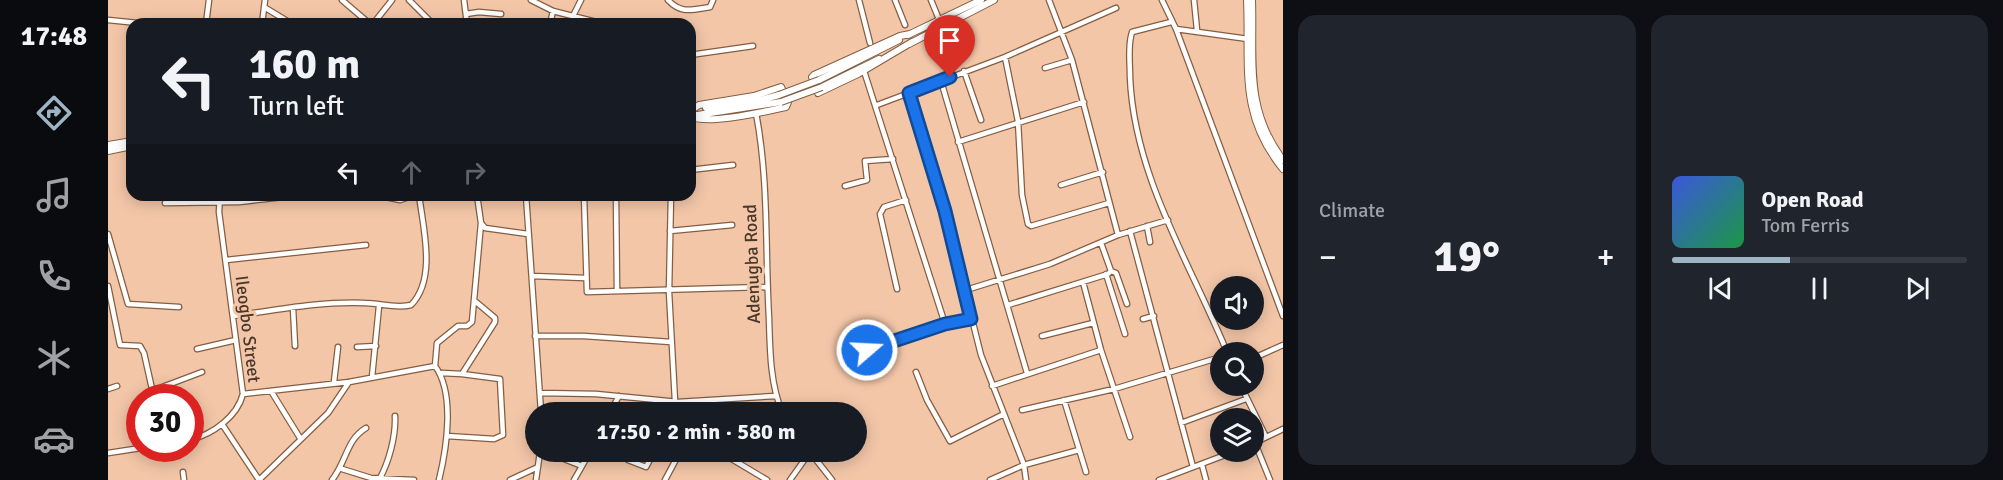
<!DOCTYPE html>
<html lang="en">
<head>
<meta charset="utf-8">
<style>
	:root { --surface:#171b24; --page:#20242c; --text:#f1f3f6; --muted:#9ea1a6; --line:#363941; --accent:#9cb4c3 }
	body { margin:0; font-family:Signika,sans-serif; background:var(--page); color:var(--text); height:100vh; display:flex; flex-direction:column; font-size:22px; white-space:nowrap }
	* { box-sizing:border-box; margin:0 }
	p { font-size:20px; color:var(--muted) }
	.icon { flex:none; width:33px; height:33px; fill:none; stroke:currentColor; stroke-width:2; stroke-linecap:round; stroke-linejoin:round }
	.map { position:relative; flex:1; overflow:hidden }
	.details { display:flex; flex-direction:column; gap:15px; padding:15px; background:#0d0f14; width:720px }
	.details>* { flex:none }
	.banner { position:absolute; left:18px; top:18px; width:570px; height:183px; border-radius:18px; box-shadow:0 3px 15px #0003; background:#171b24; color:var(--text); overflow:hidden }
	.buttons { position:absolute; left:1102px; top:276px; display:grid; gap:12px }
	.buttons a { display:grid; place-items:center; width:54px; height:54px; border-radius:50%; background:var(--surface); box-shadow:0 3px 15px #0003; font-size:30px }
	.speed { position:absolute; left:18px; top:384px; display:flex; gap:12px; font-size:30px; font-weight:700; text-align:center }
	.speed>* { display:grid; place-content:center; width:78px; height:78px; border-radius:50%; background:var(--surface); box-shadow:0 3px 15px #0003; line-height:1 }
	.speed .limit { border:9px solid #d22; background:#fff; color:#111 }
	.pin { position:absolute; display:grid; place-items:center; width:51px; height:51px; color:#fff; margin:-62px -26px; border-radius:50% 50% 50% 0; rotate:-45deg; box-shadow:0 0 6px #0007 }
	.pin .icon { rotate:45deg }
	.me { position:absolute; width:66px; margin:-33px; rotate:71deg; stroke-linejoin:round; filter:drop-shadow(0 0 4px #0008) }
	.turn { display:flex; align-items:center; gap:21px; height:126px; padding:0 24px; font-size:27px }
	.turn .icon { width:78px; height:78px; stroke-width:2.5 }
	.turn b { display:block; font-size:42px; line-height:51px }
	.lanes { display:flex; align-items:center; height:57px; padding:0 24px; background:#0003; justify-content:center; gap:30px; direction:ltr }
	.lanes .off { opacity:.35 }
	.big { font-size:45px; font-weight:700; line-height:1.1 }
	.details .tile { flex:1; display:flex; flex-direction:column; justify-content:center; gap:9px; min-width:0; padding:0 21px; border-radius:18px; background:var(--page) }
	.song { display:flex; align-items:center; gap:18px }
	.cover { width:72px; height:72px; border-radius:9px; background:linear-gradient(135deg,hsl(230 70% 55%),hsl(140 70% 35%)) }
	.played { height:6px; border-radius:3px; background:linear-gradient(90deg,var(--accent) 40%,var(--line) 40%) }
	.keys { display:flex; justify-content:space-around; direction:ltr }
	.heat { display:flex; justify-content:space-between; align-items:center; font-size:33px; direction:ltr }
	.details .tiles { flex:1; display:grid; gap:15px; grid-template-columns:repeat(2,1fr) }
	.trip { position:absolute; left:417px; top:402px; width:342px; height:60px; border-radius:30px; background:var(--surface); box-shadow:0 3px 15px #0003; font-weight:700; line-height:60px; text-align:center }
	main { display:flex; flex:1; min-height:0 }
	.tab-bar { display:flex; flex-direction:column; width:108px; justify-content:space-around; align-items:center; background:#090b0e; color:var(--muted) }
	.tab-bar .icon { width:42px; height:42px }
	.tab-bar .active { color:var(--accent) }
	.tab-bar b { font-size:27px; color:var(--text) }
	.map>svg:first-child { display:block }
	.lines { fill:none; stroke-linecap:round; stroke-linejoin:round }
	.street-casing { stroke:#855e42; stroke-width:7 }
	.secondary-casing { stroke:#855e42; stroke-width:8 }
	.street { stroke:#fff; stroke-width:4.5 }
	.secondary { stroke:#fff; stroke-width:6 }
	.secondary-bridge-casing { stroke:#855e42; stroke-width:8; stroke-linecap:butt }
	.secondary-bridge { stroke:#fff; stroke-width:6 }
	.route-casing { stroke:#114b97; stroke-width:15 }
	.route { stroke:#1a73e8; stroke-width:10 }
	.labels { text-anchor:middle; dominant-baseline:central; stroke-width:6; stroke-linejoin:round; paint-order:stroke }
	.street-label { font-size:18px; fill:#49372b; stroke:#f3c6a8 }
</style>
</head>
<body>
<main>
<nav class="tab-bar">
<b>17:48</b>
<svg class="icon active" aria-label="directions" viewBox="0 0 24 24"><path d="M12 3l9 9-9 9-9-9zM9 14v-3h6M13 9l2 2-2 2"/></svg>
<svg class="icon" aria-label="music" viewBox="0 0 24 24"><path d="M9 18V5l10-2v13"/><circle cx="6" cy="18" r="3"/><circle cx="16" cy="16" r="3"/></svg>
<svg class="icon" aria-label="phone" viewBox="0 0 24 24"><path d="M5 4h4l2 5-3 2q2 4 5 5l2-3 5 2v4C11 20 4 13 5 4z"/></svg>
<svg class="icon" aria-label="climate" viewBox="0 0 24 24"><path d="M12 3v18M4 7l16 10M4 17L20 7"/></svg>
<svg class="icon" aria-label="car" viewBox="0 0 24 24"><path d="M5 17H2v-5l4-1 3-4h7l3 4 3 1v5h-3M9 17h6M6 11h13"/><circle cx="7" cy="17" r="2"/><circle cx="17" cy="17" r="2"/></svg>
</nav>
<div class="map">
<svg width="1175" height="480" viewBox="0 0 1175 480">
	<rect width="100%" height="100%" fill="#f3c6a8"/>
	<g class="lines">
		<g class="street-casing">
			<path id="street" d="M234,0L262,24
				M301,0L325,24
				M356,0L359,24
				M423,0L445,11L496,24
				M560,0C573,14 584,10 602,7L605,0
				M751,0L762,43
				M787,0L797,25
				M823,0L830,17
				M941,0L964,60L1010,235
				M1054,0L1068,29L1175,316
				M1086,0L1089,30
				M156,7L184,24
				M358,14L371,12L393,14
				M465,16L473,0
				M0,20L40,24
				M1063,22L1024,32L1023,36C1020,49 1022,63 1022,77C1026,176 1082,263 1119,352
				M98,24L101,0
				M154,24L157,0
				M265,24L284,0
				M442,24L445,11
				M1068,29L1140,39
				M826,30L842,77
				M582,55L645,46
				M897,57L910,121L914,195L920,224L923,226L1001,203
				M937,68L964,60
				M756,71L837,324
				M856,71L873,120
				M833,81L919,373
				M801,93L837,211L873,355L916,465L918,480
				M769,105L897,57L1008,8
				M648,113C661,181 657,249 661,318C662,350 662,383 674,412
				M850,142L976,102
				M582,170L625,165
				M953,185L995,172
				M737,186L759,180L757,161L785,159
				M268,195L292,200L307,195
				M369,195L373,223L377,228L420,234
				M418,195L433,412
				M476,195L479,292L659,287
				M508,195L509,290
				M563,195L561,292L567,401
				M57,203L131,202L194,195
				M1039,226L1042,242
				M562,231L624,225
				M1022,231L1085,467
				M0,234L20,304L71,307
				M118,260L258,245
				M1003,271L1008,273L1019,304
				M998,274L1017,334
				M424,276L477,278
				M975,282L993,350L1022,437
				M0,286L12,345L32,346L36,353L46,398
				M789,289L772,214L776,207L798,200
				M858,290L942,264L1010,235L1060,220
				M900,305L1000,274L1003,271L993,243
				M185,308L187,346
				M125,316C168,310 213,301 257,303C273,303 287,309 303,305C329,279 315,227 311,195
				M1035,319L1046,316
				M427,336H476L563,342
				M934,336L985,323
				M249,347L268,346
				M89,349L128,340
				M758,350L837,324L863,319
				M1146,358L1175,345
				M327,366L329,343L350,326H359L364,322L373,223
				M808,372L819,400L842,441L896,414
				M334,373L354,374L387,322V318L368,302
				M264,377L271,306
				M226,382L230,347
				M884,386L993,350
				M1133,386L1158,437
				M0,389L9,386
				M45,389H49L94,372
				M163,391L192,438
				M433,393L488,394L570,402L667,396
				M135,394L241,382L327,366C347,393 339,447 331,480
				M956,400L978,472
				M914,410L1006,389L1113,357
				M502,412L511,396
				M565,412L570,402
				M590,412L594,401
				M1073,423L1138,399
				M114,424L151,480
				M339,436L386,439L395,435L392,379L354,374
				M82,440C105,434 129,417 135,394L111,212L112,195
				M1146,443L1175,429
				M1147,443L1162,480
				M438,452L474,466L482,452
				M612,452L659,480
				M702,452L724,480
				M0,453L33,448
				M520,460L538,467L546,452
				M1094,465L1098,480
				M234,469L263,478L306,480
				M75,472L76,480
				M151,480L220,413L241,382
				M224,480C239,461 238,440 258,428
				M271,480C281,462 288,436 287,416
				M402,480L430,467
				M428,480L432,452
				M466,480L474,466
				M557,480L572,452
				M682,480L702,452
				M882,480L916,465L971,450
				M1051,480L1125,452"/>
		</g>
		<g class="secondary-casing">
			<path id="secondary" d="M1139,0C1142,66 1130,114 1175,169
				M1144,0C1146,60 1136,109 1175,160
				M802,34L792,36L706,75L704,77L710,93L750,74L804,42
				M800,35L873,0
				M801,44L886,0
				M711,80L791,40
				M714,87L771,59
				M598,108L641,103L671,95
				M583,116C598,126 659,111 678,107L680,102L673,87L646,96L591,105L585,109
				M583,116L673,102
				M0,145L24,141
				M0,151L24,146"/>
		</g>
		<use href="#street" class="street"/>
		<use href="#secondary" class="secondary"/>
		<g class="secondary-bridge-casing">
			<path id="secondary-bridge" d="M671,95L711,80
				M673,102L714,87"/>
		</g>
		<use href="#secondary-bridge" class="secondary-bridge"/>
	</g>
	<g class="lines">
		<g class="route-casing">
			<path id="route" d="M759,350L837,324L863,319L837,211L801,93L842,77"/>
		</g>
		<use href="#route" class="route"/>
	</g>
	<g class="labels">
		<g class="street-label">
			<text transform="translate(644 264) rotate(-92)">Adenugba Road</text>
			<text transform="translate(140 329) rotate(83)">Ileogbo Street</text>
		</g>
	</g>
</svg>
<div class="buttons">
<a><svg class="icon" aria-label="sound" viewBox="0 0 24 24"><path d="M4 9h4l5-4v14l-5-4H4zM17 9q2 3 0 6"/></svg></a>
<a><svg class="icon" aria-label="search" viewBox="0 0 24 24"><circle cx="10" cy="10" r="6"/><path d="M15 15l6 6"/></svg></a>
<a><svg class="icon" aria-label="layers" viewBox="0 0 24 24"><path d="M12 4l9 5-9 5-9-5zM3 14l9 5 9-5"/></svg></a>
</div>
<div class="speed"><div class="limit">30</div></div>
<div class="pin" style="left:842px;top:77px;background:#d93025"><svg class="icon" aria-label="arrive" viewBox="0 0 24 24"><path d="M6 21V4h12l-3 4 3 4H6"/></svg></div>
<svg class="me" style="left:759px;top:350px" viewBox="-20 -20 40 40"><circle r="17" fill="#1a73e8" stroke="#fff" stroke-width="3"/><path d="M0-11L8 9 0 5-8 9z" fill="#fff"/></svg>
<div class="trip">17:50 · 2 min · 580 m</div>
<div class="banner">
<div class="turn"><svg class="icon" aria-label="left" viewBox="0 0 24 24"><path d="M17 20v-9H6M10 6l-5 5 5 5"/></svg><div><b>160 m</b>Turn left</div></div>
<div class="lanes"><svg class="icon" aria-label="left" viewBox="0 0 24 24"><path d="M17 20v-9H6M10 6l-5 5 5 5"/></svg><svg class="icon off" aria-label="ahead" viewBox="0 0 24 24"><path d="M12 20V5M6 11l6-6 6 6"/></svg><svg class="icon off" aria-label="right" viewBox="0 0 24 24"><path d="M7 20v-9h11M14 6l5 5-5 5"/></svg></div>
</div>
</div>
<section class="details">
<div class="tiles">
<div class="tile"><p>Climate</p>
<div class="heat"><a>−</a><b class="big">19°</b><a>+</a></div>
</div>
<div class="tile">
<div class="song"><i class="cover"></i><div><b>Open Road</b><p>Tom Ferris</p></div></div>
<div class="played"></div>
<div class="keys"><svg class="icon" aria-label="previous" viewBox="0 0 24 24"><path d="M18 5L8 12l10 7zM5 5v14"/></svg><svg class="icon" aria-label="pause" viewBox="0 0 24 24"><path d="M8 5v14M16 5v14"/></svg><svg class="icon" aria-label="next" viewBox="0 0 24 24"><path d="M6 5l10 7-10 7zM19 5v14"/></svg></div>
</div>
</div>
</section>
</main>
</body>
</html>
